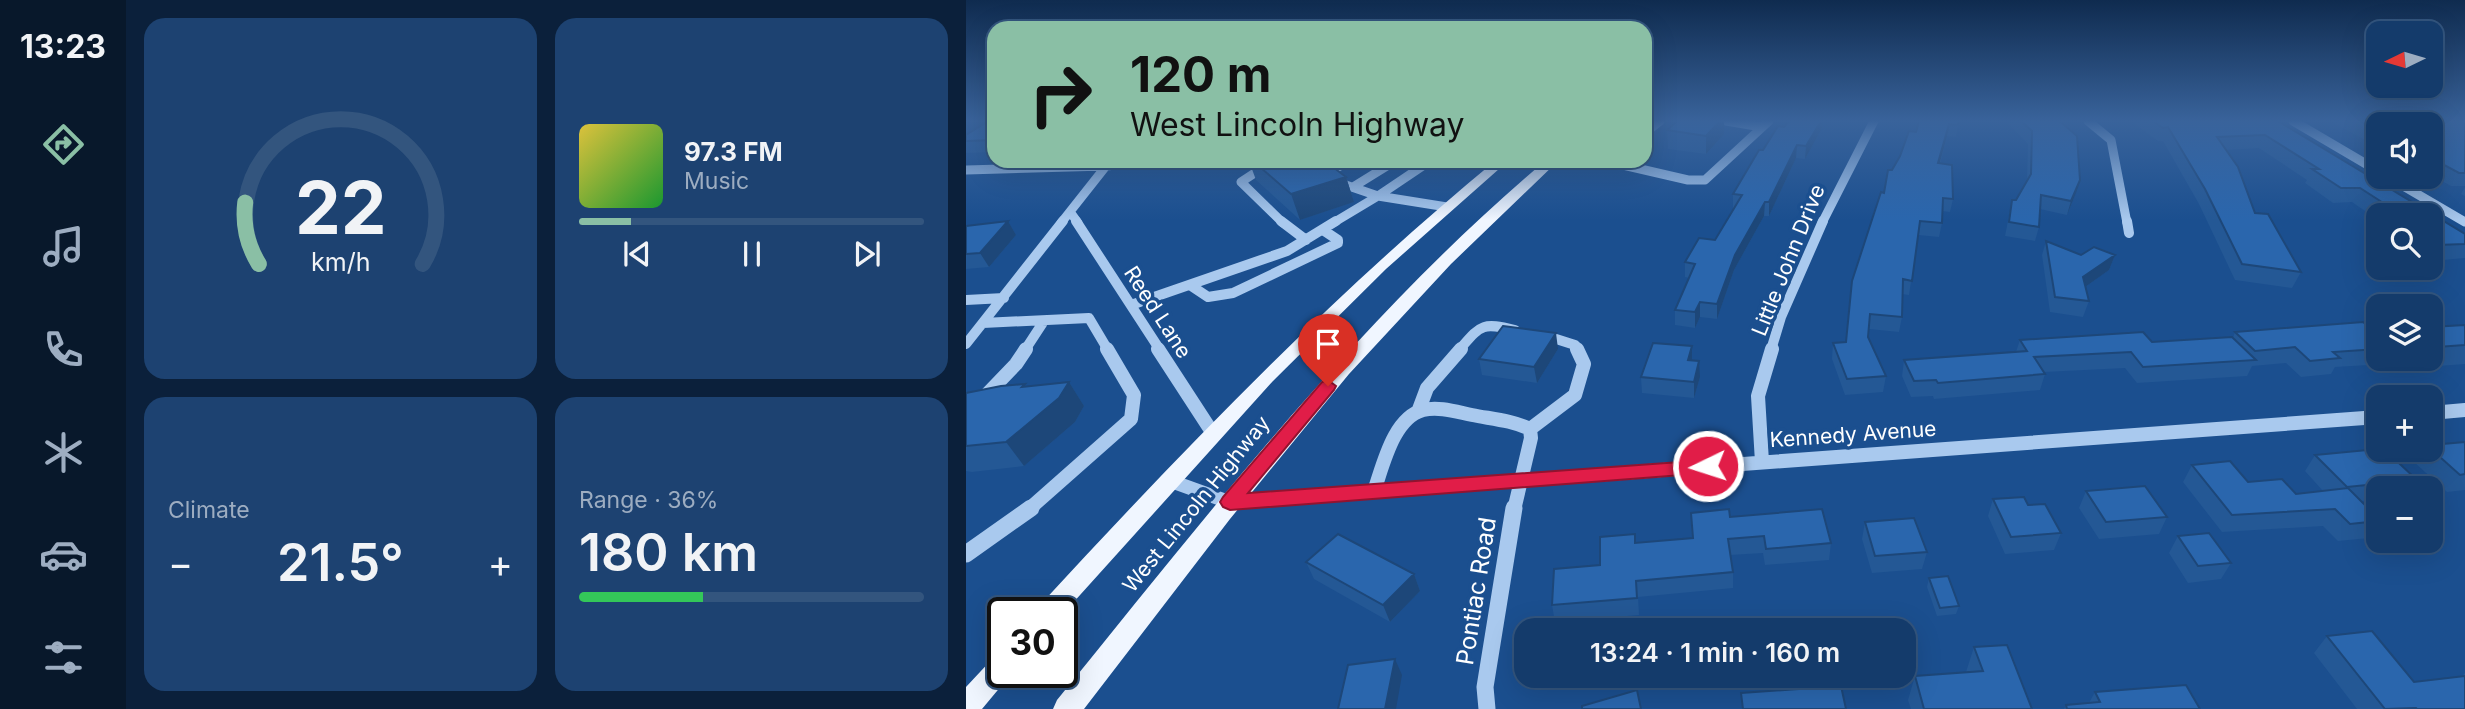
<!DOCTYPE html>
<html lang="en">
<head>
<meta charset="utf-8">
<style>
	:root { --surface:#143b6b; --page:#1d4271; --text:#f1f3f6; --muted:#9dadc1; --line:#33557e; --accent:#8abfa5 }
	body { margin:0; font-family:Inter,sans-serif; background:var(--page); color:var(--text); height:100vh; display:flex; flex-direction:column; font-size:26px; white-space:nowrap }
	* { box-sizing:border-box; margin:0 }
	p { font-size:23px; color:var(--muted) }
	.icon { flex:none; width:38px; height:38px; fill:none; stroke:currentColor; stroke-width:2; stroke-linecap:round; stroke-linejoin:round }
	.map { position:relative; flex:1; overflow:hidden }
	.side { display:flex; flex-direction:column; gap:18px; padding:18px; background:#0b203b; width:840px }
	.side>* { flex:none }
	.guide { position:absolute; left:21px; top:21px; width:665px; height:147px; border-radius:21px; box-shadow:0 7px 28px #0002,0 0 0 2px var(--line); background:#8abfa5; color:#111; overflow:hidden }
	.needle { width:46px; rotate:265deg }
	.fabs { position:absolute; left:1400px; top:21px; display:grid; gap:14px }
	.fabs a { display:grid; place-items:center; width:77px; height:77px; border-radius:14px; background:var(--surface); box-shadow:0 7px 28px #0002,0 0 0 2px var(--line); font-size:35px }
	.speed { position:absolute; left:21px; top:597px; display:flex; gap:14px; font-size:35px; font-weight:700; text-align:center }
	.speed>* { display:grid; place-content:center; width:91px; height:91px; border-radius:50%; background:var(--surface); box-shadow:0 7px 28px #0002,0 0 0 2px var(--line); line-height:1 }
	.speed .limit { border:4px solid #111; border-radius:10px; background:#fff; color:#111 }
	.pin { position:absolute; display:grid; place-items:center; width:60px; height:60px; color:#fff; margin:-72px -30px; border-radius:50% 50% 50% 0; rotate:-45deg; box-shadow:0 0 7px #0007 }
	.pin .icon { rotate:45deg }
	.me { position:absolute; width:77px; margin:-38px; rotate:266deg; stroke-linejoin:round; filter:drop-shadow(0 0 5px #0008) }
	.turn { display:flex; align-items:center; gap:24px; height:147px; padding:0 28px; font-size:32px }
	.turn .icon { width:91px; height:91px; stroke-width:2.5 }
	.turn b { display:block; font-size:49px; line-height:60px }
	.big { font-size:52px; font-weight:600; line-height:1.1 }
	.side .card { flex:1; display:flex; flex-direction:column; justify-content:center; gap:10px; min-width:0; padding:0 24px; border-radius:21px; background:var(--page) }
	.side .dial { align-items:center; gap:0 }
	.dial svg { height:182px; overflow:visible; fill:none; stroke:var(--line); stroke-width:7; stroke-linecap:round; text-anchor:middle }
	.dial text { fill:var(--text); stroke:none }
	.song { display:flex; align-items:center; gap:21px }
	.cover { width:84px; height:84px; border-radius:10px; background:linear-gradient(135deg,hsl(50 70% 55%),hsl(130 70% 35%)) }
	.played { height:7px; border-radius:4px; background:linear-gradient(90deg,var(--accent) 15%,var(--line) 15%) }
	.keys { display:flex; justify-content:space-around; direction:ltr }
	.heat { display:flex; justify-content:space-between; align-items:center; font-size:38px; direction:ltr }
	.charge { height:10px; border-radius:5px; background:linear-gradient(90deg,#34c759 36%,var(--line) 0) }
	.side .tiles { flex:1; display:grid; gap:18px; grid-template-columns:repeat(2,1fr) }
	.trip { position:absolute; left:548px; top:618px; width:402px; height:70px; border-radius:21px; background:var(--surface); box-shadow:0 7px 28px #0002,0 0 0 2px var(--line); font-weight:600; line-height:70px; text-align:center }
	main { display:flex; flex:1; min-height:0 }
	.tabs { display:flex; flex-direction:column; width:126px; justify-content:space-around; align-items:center; background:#08182b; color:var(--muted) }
	.tabs .icon { width:49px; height:49px }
	.tabs .current { color:var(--accent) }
	.tabs b { font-size:32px; color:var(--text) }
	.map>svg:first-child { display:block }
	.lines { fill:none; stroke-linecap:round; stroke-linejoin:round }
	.minor-far3 { stroke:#a9c9ee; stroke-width:9 }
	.minor-far2 { stroke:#a9c9ee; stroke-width:10 }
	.minor-far1 { stroke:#a9c9ee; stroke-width:14 }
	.minor { stroke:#a9c9ee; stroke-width:17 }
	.major { fill:#f0f6ff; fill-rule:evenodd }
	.wall { fill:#245895 }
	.shaded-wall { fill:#1d4779 }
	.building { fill:#2a66ad; stroke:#1d4779; stroke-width:2 }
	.route { fill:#e11d48; stroke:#92132f; stroke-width:2 }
	.labels { text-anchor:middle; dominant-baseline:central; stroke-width:7; stroke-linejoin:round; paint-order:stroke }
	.street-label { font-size:21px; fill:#fff; stroke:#1b4f8f }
	.near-street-label { font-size:24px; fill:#fff; stroke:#1b4f8f }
</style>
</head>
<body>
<main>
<nav class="tabs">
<b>13:23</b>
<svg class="icon current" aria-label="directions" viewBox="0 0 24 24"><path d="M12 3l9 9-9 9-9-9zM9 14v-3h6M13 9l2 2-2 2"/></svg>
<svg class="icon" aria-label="music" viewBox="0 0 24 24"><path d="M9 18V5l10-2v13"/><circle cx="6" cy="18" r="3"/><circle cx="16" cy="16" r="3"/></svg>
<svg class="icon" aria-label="phone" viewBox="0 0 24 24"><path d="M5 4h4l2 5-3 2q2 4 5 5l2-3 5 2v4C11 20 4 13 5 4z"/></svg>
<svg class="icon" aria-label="climate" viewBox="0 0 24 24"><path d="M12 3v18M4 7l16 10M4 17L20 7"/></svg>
<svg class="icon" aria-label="car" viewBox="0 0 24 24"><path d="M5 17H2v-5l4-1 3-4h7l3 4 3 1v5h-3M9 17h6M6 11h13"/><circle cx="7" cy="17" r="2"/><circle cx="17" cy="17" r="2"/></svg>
<svg class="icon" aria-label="filters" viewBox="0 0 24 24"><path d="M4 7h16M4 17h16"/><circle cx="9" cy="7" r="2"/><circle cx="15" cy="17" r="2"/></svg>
</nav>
<section class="side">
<div class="tiles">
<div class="card dial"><svg viewBox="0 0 100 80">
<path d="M14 69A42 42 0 1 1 86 69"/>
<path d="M14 69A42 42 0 0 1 8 42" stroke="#8abfa5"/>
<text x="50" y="56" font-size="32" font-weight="700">22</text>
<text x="50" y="72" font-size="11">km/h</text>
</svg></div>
<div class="card">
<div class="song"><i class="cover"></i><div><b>97.3 FM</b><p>Music</p></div></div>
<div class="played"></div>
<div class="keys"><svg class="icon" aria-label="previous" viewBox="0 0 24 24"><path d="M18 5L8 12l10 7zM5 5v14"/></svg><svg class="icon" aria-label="pause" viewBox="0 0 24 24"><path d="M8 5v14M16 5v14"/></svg><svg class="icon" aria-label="next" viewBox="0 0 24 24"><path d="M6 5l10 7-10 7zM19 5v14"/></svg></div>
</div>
<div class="card"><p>Climate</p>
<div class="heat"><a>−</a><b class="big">21.5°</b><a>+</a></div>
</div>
<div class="card"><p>Range · 36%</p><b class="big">180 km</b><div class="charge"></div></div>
</div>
</section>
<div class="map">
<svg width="1499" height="709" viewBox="0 0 1499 709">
	<rect width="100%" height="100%" fill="#1b4f8f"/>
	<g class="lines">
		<path class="minor-far3" d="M760,121L796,127
			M1122,121L1145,140L1161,223
			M1327,121L1412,171
			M679,133L694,121
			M307,161L275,182L317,223
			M382,161L366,171L374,183L412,196L464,161
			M646,161L644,162L722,180H739L803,121
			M0,170L140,166L194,161
			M1422,177L1499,222
			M387,187L429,161
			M105,213L112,223
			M95,223L144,161
			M367,223L412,196L481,207
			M856,223L908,121"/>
		<path class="minor-far2" d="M110,221L194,350
			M315,221L340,240
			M1161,221L1163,233
			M224,285L242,297L267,293L372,243V240L357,230
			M0,300L38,298
			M165,305L321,251L370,221
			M17,323L123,318L142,350
			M587,338L609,345L612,350
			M0,344L97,221
			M59,350L78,321
			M493,350C515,325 515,322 549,330
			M805,350L815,317L857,221"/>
		<path class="minor-far1" d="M192,349L246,432
			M452,412L461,388L495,349
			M1465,413L1499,410
			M0,416L50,364L60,349
			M564,429L609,395L618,364L611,349
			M796,462L792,396L806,349
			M202,480L263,502L1412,417
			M408,491C417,466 427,418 457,410C473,406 491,412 506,415C526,419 545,420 564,429L565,438L548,510
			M62,510L165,419L168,395L141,349"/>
		<path class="minor" d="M0,554L65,508
			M521,709L519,687L548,508"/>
		<path class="major" d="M529,161H542L420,269L307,381L96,615V612H72L75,604C219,448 365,296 529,161Z
			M579,161H592L485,264L383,374L264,519L118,709H87L91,700C243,513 394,317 579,161Z
			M37,653V672L46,673L16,709H0V687L28,657Z"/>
	</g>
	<path class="wall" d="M28,121V152L0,153V135Z
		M993,121L990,137L981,136L974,164L987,199L984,212L976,211V223L973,237L952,235L943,295L936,294V317L933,332L903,329L902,337L920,376L917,392L879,395L866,359L867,343L880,342L918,193L926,170L950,132Z
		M1040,121H1100L1099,125L1110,193L1101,215L1074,209L1073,227L1069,241L1039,236L1046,200H1050L1061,180L1062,144Z
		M1165,121H1312L1499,234V258L1465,261V215H1412V220L1386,202L1367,203L1339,183L1341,180L1293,148L1260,150L1289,213L1335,272L1326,288L1269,280L1233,204L1197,141H1192Z
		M1364,121H1499V186H1485L1465,175V124H1412V147Z
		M856,124L855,130L839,159L830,158L803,216H798L768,270L751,319L734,317L729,328L709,325V310L723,278L719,277V262L749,240L768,208H767V194L797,150L818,127Z
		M701,130L758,134L740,154L702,149Z
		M283,161H372L365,165L380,177L388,202L334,220L290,180Z
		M1499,187V196L1495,194Z
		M42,221L50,235L23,267L0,269V226Z
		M1080,241L1115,255H1149L1143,270L1119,287L1123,301L1117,317L1084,312L1076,255Z
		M1499,325V364L1458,367L1448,359H1465V327Z
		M1269,332L1412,334V359H1422L1419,364L1369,367L1365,374L1335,377L1320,363L1286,366L1281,376L1171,383L1159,368L1078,372L1079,374L1074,390L968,399L967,396L945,397L936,376L938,360L1050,352L1054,340L1186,342L1267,338Z
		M592,349L571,383L516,375L513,359Z
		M726,361L734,377L728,398L676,393L675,377Z
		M103,382L118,406L109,422L58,466L6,472L0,471V393Z
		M1499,442V490L1481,492L1448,462L1458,450H1465Z
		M1349,455L1451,480L1445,488H1412V500L1396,501L1412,518V525L1403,538L1372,541L1357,526L1256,532L1217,482L1226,465L1282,482L1330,494L1357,491L1339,471Z
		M1120,491L1201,517L1193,534L1133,539L1113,508Z
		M1027,499L1062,505L1095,533L1088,550L1039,554L1022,516Z
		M725,513L764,517L865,543L863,560L799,565L797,553L764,555L767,572V588L672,597L673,615L589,622L586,605L634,565L670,543L726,538Z
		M899,522L961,552L956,569L906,573L896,539Z
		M1212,536L1265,563L1255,579L1222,583L1203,553Z
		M340,562L448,574L454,591L424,622L348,579Z
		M963,578L993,606L990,614L971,616L961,587Z
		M1361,636L1448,682L1496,676L1499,673V709H1391L1348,653Z
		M1008,647L1066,709H945L942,700L949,676L1000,672Z
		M1129,692L1234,709H1098L1100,705L1123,703Z"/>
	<path class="shaded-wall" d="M754,121H758V134L740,154V136Z
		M853,121H858L856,124L855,130L839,159L840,146Z
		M983,124L981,136L970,176L972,163Z
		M831,145L830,158L803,216V202Z
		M347,161H372L351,173Z
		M380,177L388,202L334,220L325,194Z
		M1114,180L1110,193L1101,215L1105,201Z
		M799,202L798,216L768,270L751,319V304L769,255Z
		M42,221L50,235L23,267L14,253Z
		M1149,255L1143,270L1112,292L1117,277Z
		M734,302V317L729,328V312Z
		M590,333L592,349L571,383L568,367Z
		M726,346V362L722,360Z
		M733,361L734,377L728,398V382Z
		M103,382L118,406L109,422L58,466L40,442Z
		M448,574L454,591L424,622L417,605Z
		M429,659L436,675L430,709H419Z"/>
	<path class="building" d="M22,121H28V140L0,141V135Z
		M711,121H754L740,136L701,130Z
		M823,121H855L840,146L831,145L803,202H799L769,255L751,304L734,302L729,312L709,310L729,264L719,262L733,238L749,240L776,195L767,194L793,150H797L812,126L818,127Z
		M953,121H993L992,125L983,124L972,163L986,165L987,199L977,198L976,223L954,221L946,281L937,279L936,317L904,314L902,337L920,376L881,379L867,343L880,342L886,281L915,192L918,193L922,170H926L934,156L943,131L950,132Z
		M1055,121H1100L1095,122L1111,136L1114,180L1105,201L1075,195L1073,227L1043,222L1046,200H1050L1065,174L1066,131Z
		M1187,121H1312L1499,234V244L1471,245L1465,241V215H1436L1394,188H1375L1346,169H1353L1299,135L1251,137L1272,167L1289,213L1302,214L1335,272L1276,264L1239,189L1202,127L1197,128Z
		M1393,121H1499V173H1493L1465,158V124H1412V131Z
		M287,161H359L380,177L325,194Z
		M42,221L14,253L0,254V226Z
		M1080,241L1115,255L1128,247L1149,255L1117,277L1123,301L1089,297Z
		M1397,322L1412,334V349L1367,352L1374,358L1344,361L1329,347L1289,351L1269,332Z
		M1499,325V345L1471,347L1465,343V327Z
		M537,326L590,333L568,367L513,359Z
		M1177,332L1186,342L1266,337L1290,360L1177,367L1165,352L1068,357L1079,374L972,383L970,380L948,381L938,360L1061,351L1054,340Z
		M687,343L726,346L722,360L733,361L728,382L675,377Z
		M103,382L93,398L40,442L0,446V393L35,386L59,384L56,387Z
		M1499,442V474L1494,475L1465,449V445Z
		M1412,449L1419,450L1451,480L1381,487L1349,455Z
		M1264,461L1282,482L1316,479L1330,494L1382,488L1412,518V521L1384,524L1369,509L1266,515L1226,465Z
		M1179,486L1201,517L1140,522L1120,491Z
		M1058,497L1062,505L1079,504L1095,533L1045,537L1027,499Z
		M763,509L764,517L856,509L865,543L800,549L798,536L762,539L767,572L670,581L671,598L586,605L588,569L634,565V537L669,534V543L727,538L725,513Z
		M948,518L961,552L909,556L899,522Z
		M1243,533L1265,563L1232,566L1212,536Z
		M372,534L448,574L417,605L340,562Z
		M982,576L993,606L974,608L963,578Z
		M1406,631L1448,682L1499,676V709H1451L1450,708L1419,709L1361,636Z
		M1041,645L1066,709H958L949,676L1017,671L1008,647Z
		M429,659L419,709H372L382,665Z
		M1220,685L1234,709H1101L1100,705L1134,702L1129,692Z
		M875,686L880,709H777L775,693Z
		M671,690L675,709H616V706Z"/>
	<linearGradient id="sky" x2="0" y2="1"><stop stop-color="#0f2b4f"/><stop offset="0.55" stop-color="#39639b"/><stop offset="1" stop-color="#39639b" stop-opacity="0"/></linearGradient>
	<rect width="1499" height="220" fill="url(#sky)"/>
	<path class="route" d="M362,380L370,386L368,390L282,493L742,460L749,462L752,466L749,471L742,473L264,510L257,507L254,502L257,497L356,382Z"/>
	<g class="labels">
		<g class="street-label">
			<text transform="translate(822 260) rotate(-68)">Little John Drive</text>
			<text transform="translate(192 312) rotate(57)">Reed Lane</text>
			<text transform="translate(887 434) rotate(-4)">Kennedy Avenue</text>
			<text transform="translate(230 504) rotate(-51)">West Lincoln Highway</text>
		</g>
		<g class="near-street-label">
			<text transform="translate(510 591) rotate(-81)">Pontiac Road</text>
		</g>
	</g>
</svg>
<div class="fabs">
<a><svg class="needle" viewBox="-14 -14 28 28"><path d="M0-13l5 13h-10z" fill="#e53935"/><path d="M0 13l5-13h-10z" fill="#9dadc1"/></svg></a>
<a><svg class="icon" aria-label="sound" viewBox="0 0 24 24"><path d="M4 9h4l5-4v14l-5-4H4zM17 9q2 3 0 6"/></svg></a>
<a><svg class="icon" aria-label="search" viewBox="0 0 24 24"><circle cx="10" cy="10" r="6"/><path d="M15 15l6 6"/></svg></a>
<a><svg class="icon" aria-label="layers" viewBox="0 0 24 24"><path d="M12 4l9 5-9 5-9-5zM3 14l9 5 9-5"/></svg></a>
<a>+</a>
<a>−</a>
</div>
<div class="speed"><div class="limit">30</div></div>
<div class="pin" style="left:362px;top:386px;background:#d93025"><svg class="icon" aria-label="arrive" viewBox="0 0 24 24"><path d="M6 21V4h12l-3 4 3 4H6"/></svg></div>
<svg class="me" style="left:742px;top:466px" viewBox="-20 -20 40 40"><circle r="17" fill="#e11d48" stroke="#fff" stroke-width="3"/><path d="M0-11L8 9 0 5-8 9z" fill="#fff"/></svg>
<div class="trip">13:24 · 1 min · 160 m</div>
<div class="guide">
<div class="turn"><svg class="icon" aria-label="right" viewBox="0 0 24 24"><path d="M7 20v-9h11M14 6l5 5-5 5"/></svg><div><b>120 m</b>West Lincoln Highway</div></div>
</div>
</div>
</main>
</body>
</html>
